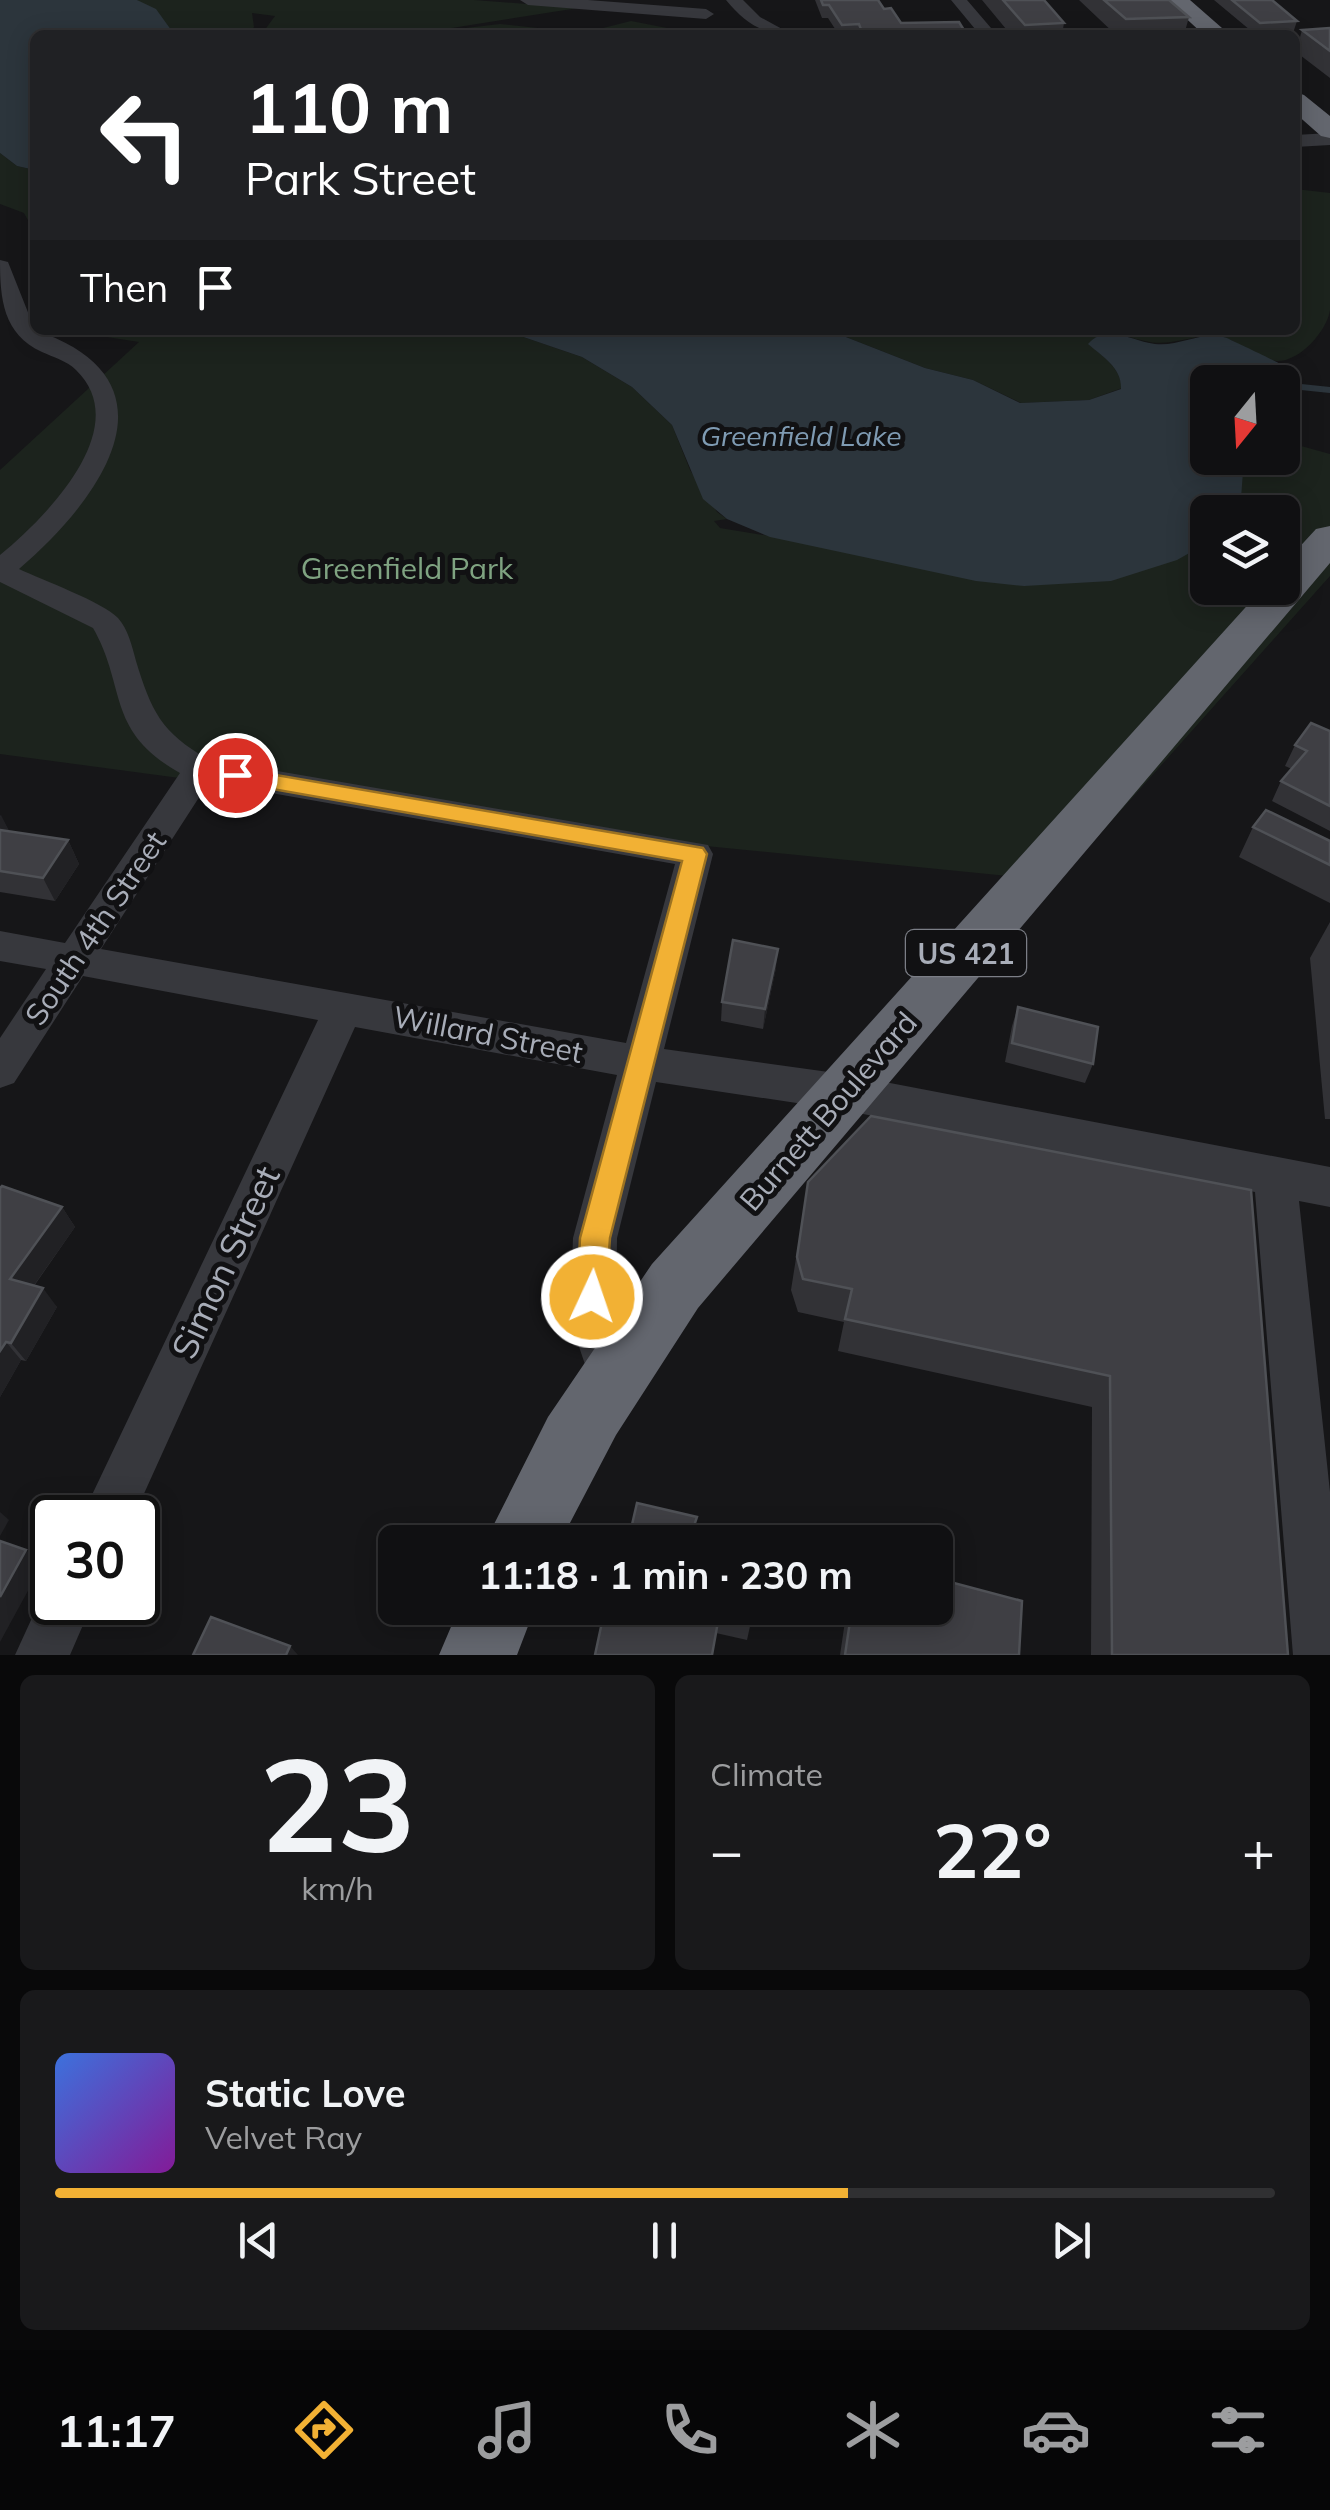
<!DOCTYPE html>
<html lang="en">
<head>
<meta charset="utf-8">
<style>
	:root { --surface:#101012; --page:#19191b; --text:#f1f3f6; --muted:#9c9d9f; --line:#303032; --accent:#f2b134 }
	body { margin:0; font-family:Mulish,sans-serif; background:var(--page); color:var(--text); height:100vh; display:flex; flex-direction:column; font-size:38px; white-space:nowrap }
	* { box-sizing:border-box; margin:0 }
	p { font-size:32px; color:var(--muted) }
	.icon { flex:none; width:55px; height:55px; fill:none; stroke:currentColor; stroke-width:2; stroke-linecap:round; stroke-linejoin:round }
	.map { position:relative; height:1655px; overflow:hidden }
	.drawer { display:flex; flex-direction:column; gap:20px; padding:20px; background:#09090a; flex:1 }
	.drawer>* { flex:none }
	.guide { position:absolute; left:30px; top:30px; width:1270px; height:305px; border-radius:15px; box-shadow:0 5px 25px #0003,0 0 0 2px var(--line); background:#202124; color:#fff; overflow:hidden }
	.needle { width:65px; rotate:198deg }
	.fabs { position:absolute; left:1190px; top:365px; display:grid; gap:20px }
	.fabs a { display:grid; place-items:center; width:110px; height:110px; border-radius:15px; background:var(--surface); box-shadow:0 5px 25px #0003,0 0 0 2px var(--line); font-size:50px }
	.speed { position:absolute; left:30px; top:1495px; display:flex; gap:20px; font-size:50px; font-weight:700; text-align:center }
	.speed>* { display:grid; place-content:center; width:130px; height:130px; border-radius:50%; background:var(--surface); box-shadow:0 5px 25px #0003,0 0 0 2px var(--line); line-height:1 }
	.speed .limit { border:5px solid #111; border-radius:15px; background:#fff; color:#111 }
	.pin { position:absolute; display:grid; place-items:center; width:85px; height:85px; color:#fff; margin:-42px; border:5px solid #fff; border-radius:50%; box-shadow:0 2px 10px #0007 }
	.me { position:absolute; width:110px; margin:-55px; rotate:3deg; stroke-linejoin:round; filter:drop-shadow(0 0 8px #0008) }
	.turn { display:flex; align-items:center; gap:35px; height:210px; padding:0 50px; font-size:45px }
	.turn .icon { width:130px; height:130px; stroke-width:2.5 }
	.turn b { display:block; font-size:70px; line-height:85px }
	.then { display:flex; align-items:center; height:95px; padding:0 50px; background:#0003; gap:20px; font-size:38px }
	.big { font-size:75px; font-weight:700; line-height:1.1 }
	.drawer .widget { flex:1; display:flex; flex-direction:column; justify-content:center; gap:15px; min-width:0; padding:0 35px; border-radius:15px; background:var(--page) }
	.drawer .dial { align-items:center; gap:0 }
	.dial b { font-size:130px; line-height:1 }
	.song { display:flex; align-items:center; gap:30px }
	.cover { width:120px; height:120px; border-radius:15px; background:linear-gradient(135deg,hsl(220 70% 55%),hsl(290 70% 35%)) }
	.played { height:10px; border-radius:5px; background:linear-gradient(90deg,var(--accent) 65%,var(--line) 65%) }
	.keys { display:flex; justify-content:space-around; direction:ltr }
	.heat { display:flex; justify-content:space-between; align-items:center; font-size:55px; direction:ltr }
	.drawer .tiles { flex:1; display:grid; gap:20px; grid-template-columns:1fr 1fr }
	.widget:last-child { grid-column:span 2 }
	.trip { position:absolute; left:378px; top:1525px; width:575px; height:100px; border-radius:15px; background:var(--surface); box-shadow:0 5px 25px #0003,0 0 0 2px var(--line); font-weight:700; line-height:100px; text-align:center }
	.dock { display:flex; height:160px; justify-content:space-around; align-items:center; background:#060607; color:var(--muted) }
	.dock .icon { width:70px; height:70px }
	.dock .current { color:var(--accent) }
	.dock b { font-size:45px; color:var(--text) }
	.map>svg:first-child { display:block }
	.green { fill:#1c231d; fill-rule:evenodd }
	.water { fill:#2c353c }
	.lines { fill:none; stroke-linecap:round; stroke-linejoin:round }
	.stream { stroke:#2c353c; stroke-width:6 }
	.minor { fill:#37383d; fill-rule:evenodd }
	.highway { fill:#63666e; fill-rule:evenodd }
	.wall { fill:#323236 }
	.shaded-wall { fill:#212124 }
	.building { fill:#3f3f44; stroke:#4f5156; stroke-width:2.5 }
	.route { fill:#f2b134; stroke:#9d7322; stroke-width:2.5 }
	.labels { text-anchor:middle; dominant-baseline:central; stroke-width:10; stroke-linejoin:round; paint-order:stroke }
	.far-water-label { font-size:28px; font-style:italic; fill:#7f9bb3; stroke:#111113 }
	.shield { fill:#111113; stroke:#7b7e86; stroke-width:2.5 }
	.shield-label { font-size:28px; font-weight:bold; fill:#a8adb8 }
	.park-label { font-size:30px; fill:#7fa381; stroke:#111113 }
	.street-label { font-size:30px; fill:#a8adb8; stroke:#111113 }
	.near-street-label { font-size:35px; fill:#a8adb8; stroke:#111113 }
</style>
</head>
<body>
<div class="map">
<svg width="1330" height="1655" viewBox="0 0 1330 1655">
	<rect width="100%" height="100%" fill="#161618"/>
	<path class="green" d="M137,0H474L578,8L414,34L500,24L583,33L631,21L703,35H648L624,30L600,35H261L275,16L252,13L254,27L248,34L173,35Z
		M0,153L17,166L35,170V233L24,213L0,204Z
		M1295,189L1330,193C1330,231 1330,272 1330,310C1327,331 1300,361 1278,361C1257,362 1241,341 1222,337C1195,332 1172,348 1145,341C1125,337 1104,326 1089,344C1103,357 1121,368 1122,388L1089,400L1021,403L973,380L925,368L828,330H1295Z
		M93,330H503L582,357L632,387L672,425L690,470L717,512L727,519L714,521L720,528L917,560L1208,458H1282L1283,441L1330,454V576L1058,881L645,840L0,754V470L139,342L107,337ZM1208,512H1282V588H1208Z"/>
	<path class="water" d="M0,0H137L156,9L174,34L35,35V170L17,166L0,153Z
		M503,330H828L925,368L973,380L1020,403L1089,400L1121,389C1122,368 1103,357 1088,344C1106,323 1132,341 1155,344C1180,347 1202,330 1227,338C1233,341 1280,363 1284,366L1273,382H1208V458H1244L1240,512H1208L1207,543L1177,560L1111,581L1024,586L976,581L770,537L727,519L703,499L672,425L632,387L582,357Z"/>
	<g class="lines">
		<path class="stream" d="M1282,385L1330,390"/>
		<path class="minor" d="M520,0H588L706,9L714,14L706,19L528,5Z
			M726,0H743L760,17L793,35C763,35 745,23 726,0Z
			M951,0H967L997,35H980Z
			M1330,36V46L1295,48V38Z
			M1330,133V145L1295,147V135Z
			M0,260L8,262L35,330C185,381 102,498 19,569C42,580 103,602 118,618C128,629 132,646 136,661C151,710 161,733 208,759L708,845L713,854L664,1049L843,1074L1330,1167V1207L1299,1201L1330,1492V1655H1293L1255,1192L843,1110L656,1082L617,1238L616,1320L635,1374L628,1391L611,1398L594,1391L570,1320L573,1238L617,1075L355,1027L133,1518H81L318,1020L83,976L14,1083L0,1088V1038L46,969L0,961V931L65,943L180,773C105,731 127,687 93,628L0,582V555C44,519 136,428 76,370C67,361 53,357 42,352C3,334 0,299 0,260ZM209,782L675,864L626,1043L101,949Z
			M52,1581V1602H93L70,1655H15L48,1583Z"/>
		<path class="highway" d="M1166,0H1190L1230,35H1204Z
			M1295,92L1304,95L1330,116V138L1321,136L1295,113Z
			M1330,526V563L698,1308L616,1435L560,1542H485L548,1417L652,1264L1263,588H1282V566L1316,529Z
			M459,1608H535L517,1655H439Z"/>
	</g>
	<path class="wall" d="M815,0H878L884,9L901,23L967,35H839L828,18H822Z
		M982,0H1044L1064,23L1062,35H1011Z
		M1079,0H1169L1189,17L1184,35H1116Z
		M1214,0H1272L1297,21L1293,33L1256,35Z
		M1330,28V78L1296,52L1302,30Z
		M1330,731V831L1272,801L1281,781L1292,769L1285,766L1295,745Z
		M0,815L9,831L68,840L79,864L55,901L0,892Z
		M1253,827L1330,841V903L1239,857Z
		M1330,922V1119H1325L1310,958Z
		M776,968L763,1029L721,1021L722,1002Z
		M1018,1007L1093,1064L1085,1083L1005,1062L1012,1026Z
		M808,1182L1251,1190L1288,1655H1091L1092,1407L838,1351L844,1322L798,1312L791,1290Z
		M0,1188L62,1207L75,1227L34,1286L57,1307L26,1361L21,1360L0,1397Z
		M605,1608H754L747,1640Z
		M847,1608H935L1019,1655H840Z"/>
	<path class="shaded-wall" d="M1,815L13,839L0,845V817Z
		M68,840L79,864L55,901L43,878Z
		M778,949L776,968L763,1029L765,1009Z
		M62,1207L75,1227L25,1298L10,1279Z
		M43,1288L57,1307L26,1361L11,1343Z
		M6,1342L21,1360L0,1397V1351Z
		M0,1512L9,1520L0,1536Z
		M26,1550L42,1565L0,1642V1597Z
		M290,1646L298,1655H286Z"/>
	<path class="building" d="M821,0H878L884,9L891,8L901,23L959,22L967,35H863L859,24L842,25L829,5H823Z
		M1003,0H1044L1064,23L1025,25Z
		M1104,0H1169L1189,17L1126,19Z
		M1232,0H1272L1297,21L1260,23Z
		M1330,28V51L1302,30Z
		M1311,723L1330,731V806L1281,781L1307,751L1295,745Z
		M1266,810L1330,841V865L1253,827Z
		M0,830L68,840L43,878L0,871Z
		M733,940L778,949L765,1009L722,1002Z
		M1018,1007L1098,1027L1093,1064L1012,1043Z
		M871,1116L1251,1190L1288,1655H1112L1110,1376L845,1319L852,1289L803,1279L797,1257L808,1182Z
		M2,1186L62,1207L10,1279L43,1288L11,1343L6,1342L0,1351V1188Z
		M637,1503L697,1517L694,1526L766,1542H628Z
		M0,1541L26,1550L0,1597Z
		M935,1578L1022,1601L1019,1655H845L852,1608H935Z
		M605,1608H753L750,1624L719,1616L712,1655H595Z
		M211,1617L290,1646L286,1655H193Z"/>
	<path class="route" d="M235,768L703,848L707,854L610,1238L606,1297L602,1307L592,1312L581,1307L577,1297L580,1238L682,861L227,781L224,775L227,770Z"/>
	<g class="labels">
		<g class="far-water-label">
			<text x="801" y="435">Greenfield Lake</text>
		</g>
		<rect class="shield" x="906" y="930" width="120" height="46" rx="8"/>
		<g class="shield-label">
			<text x="966" y="953">US 421</text>
		</g>
		<g class="park-label">
			<text x="407" y="568">Greenfield Park</text>
		</g>
		<g class="street-label">
			<text transform="translate(95 928) rotate(-56)">South 4th Street</text>
			<text transform="translate(488 1034) rotate(11)">Willard Street</text>
			<text transform="translate(828 1111) rotate(-49)">Burnett Boulevard</text>
		</g>
		<g class="near-street-label">
			<text transform="translate(225 1262) rotate(-65)">Simon Street</text>
		</g>
	</g>
</svg>
<div class="fabs">
<a><svg class="needle" viewBox="-14 -14 28 28"><path d="M0-13l5 13h-10z" fill="#e53935"/><path d="M0 13l5-13h-10z" fill="#9c9d9f"/></svg></a>
<a><svg class="icon" aria-label="layers" viewBox="0 0 24 24"><path d="M12 4l9 5-9 5-9-5zM3 14l9 5 9-5"/></svg></a>
</div>
<div class="speed"><div class="limit">30</div></div>
<div class="pin" style="left:235px;top:775px;background:#d93025"><svg class="icon" aria-label="arrive" viewBox="0 0 24 24"><path d="M6 21V4h12l-3 4 3 4H6"/></svg></div>
<svg class="me" style="left:592px;top:1297px" viewBox="-20 -20 40 40"><circle r="17" fill="#f2b134" stroke="#fff" stroke-width="3"/><path d="M0-11L8 9 0 5-8 9z" fill="#fff"/></svg>
<div class="trip">11:18 · 1 min · 230 m</div>
<div class="guide">
<div class="turn"><svg class="icon" aria-label="left" viewBox="0 0 24 24"><path d="M17 20v-9H6M10 6l-5 5 5 5"/></svg><div><b>110 m</b>Park Street</div></div>
<div class="then">Then<svg class="icon" aria-label="arrive" viewBox="0 0 24 24"><path d="M6 21V4h12l-3 4 3 4H6"/></svg></div>
</div>
</div>
<section class="drawer">
<div class="tiles">
<div class="widget dial"><b>23</b><p>km/h</p></div>
<div class="widget"><p>Climate</p>
<div class="heat"><a>−</a><b class="big">22°</b><a>+</a></div>
</div>
<div class="widget">
<div class="song"><i class="cover"></i><div><b>Static Love</b><p>Velvet Ray</p></div></div>
<div class="played"></div>
<div class="keys"><svg class="icon" aria-label="previous" viewBox="0 0 24 24"><path d="M18 5L8 12l10 7zM5 5v14"/></svg><svg class="icon" aria-label="pause" viewBox="0 0 24 24"><path d="M8 5v14M16 5v14"/></svg><svg class="icon" aria-label="next" viewBox="0 0 24 24"><path d="M6 5l10 7-10 7zM19 5v14"/></svg></div>
</div>
</div>
</section>
<nav class="dock">
<b>11:17</b>
<svg class="icon current" aria-label="directions" viewBox="0 0 24 24"><path d="M12 3l9 9-9 9-9-9zM9 14v-3h6M13 9l2 2-2 2"/></svg>
<svg class="icon" aria-label="music" viewBox="0 0 24 24"><path d="M9 18V5l10-2v13"/><circle cx="6" cy="18" r="3"/><circle cx="16" cy="16" r="3"/></svg>
<svg class="icon" aria-label="phone" viewBox="0 0 24 24"><path d="M5 4h4l2 5-3 2q2 4 5 5l2-3 5 2v4C11 20 4 13 5 4z"/></svg>
<svg class="icon" aria-label="climate" viewBox="0 0 24 24"><path d="M12 3v18M4 7l16 10M4 17L20 7"/></svg>
<svg class="icon" aria-label="car" viewBox="0 0 24 24"><path d="M5 17H2v-5l4-1 3-4h7l3 4 3 1v5h-3M9 17h6M6 11h13"/><circle cx="7" cy="17" r="2"/><circle cx="17" cy="17" r="2"/></svg>
<svg class="icon" aria-label="filters" viewBox="0 0 24 24"><path d="M4 7h16M4 17h16"/><circle cx="9" cy="7" r="2"/><circle cx="15" cy="17" r="2"/></svg>
</nav>
</body>
</html>
